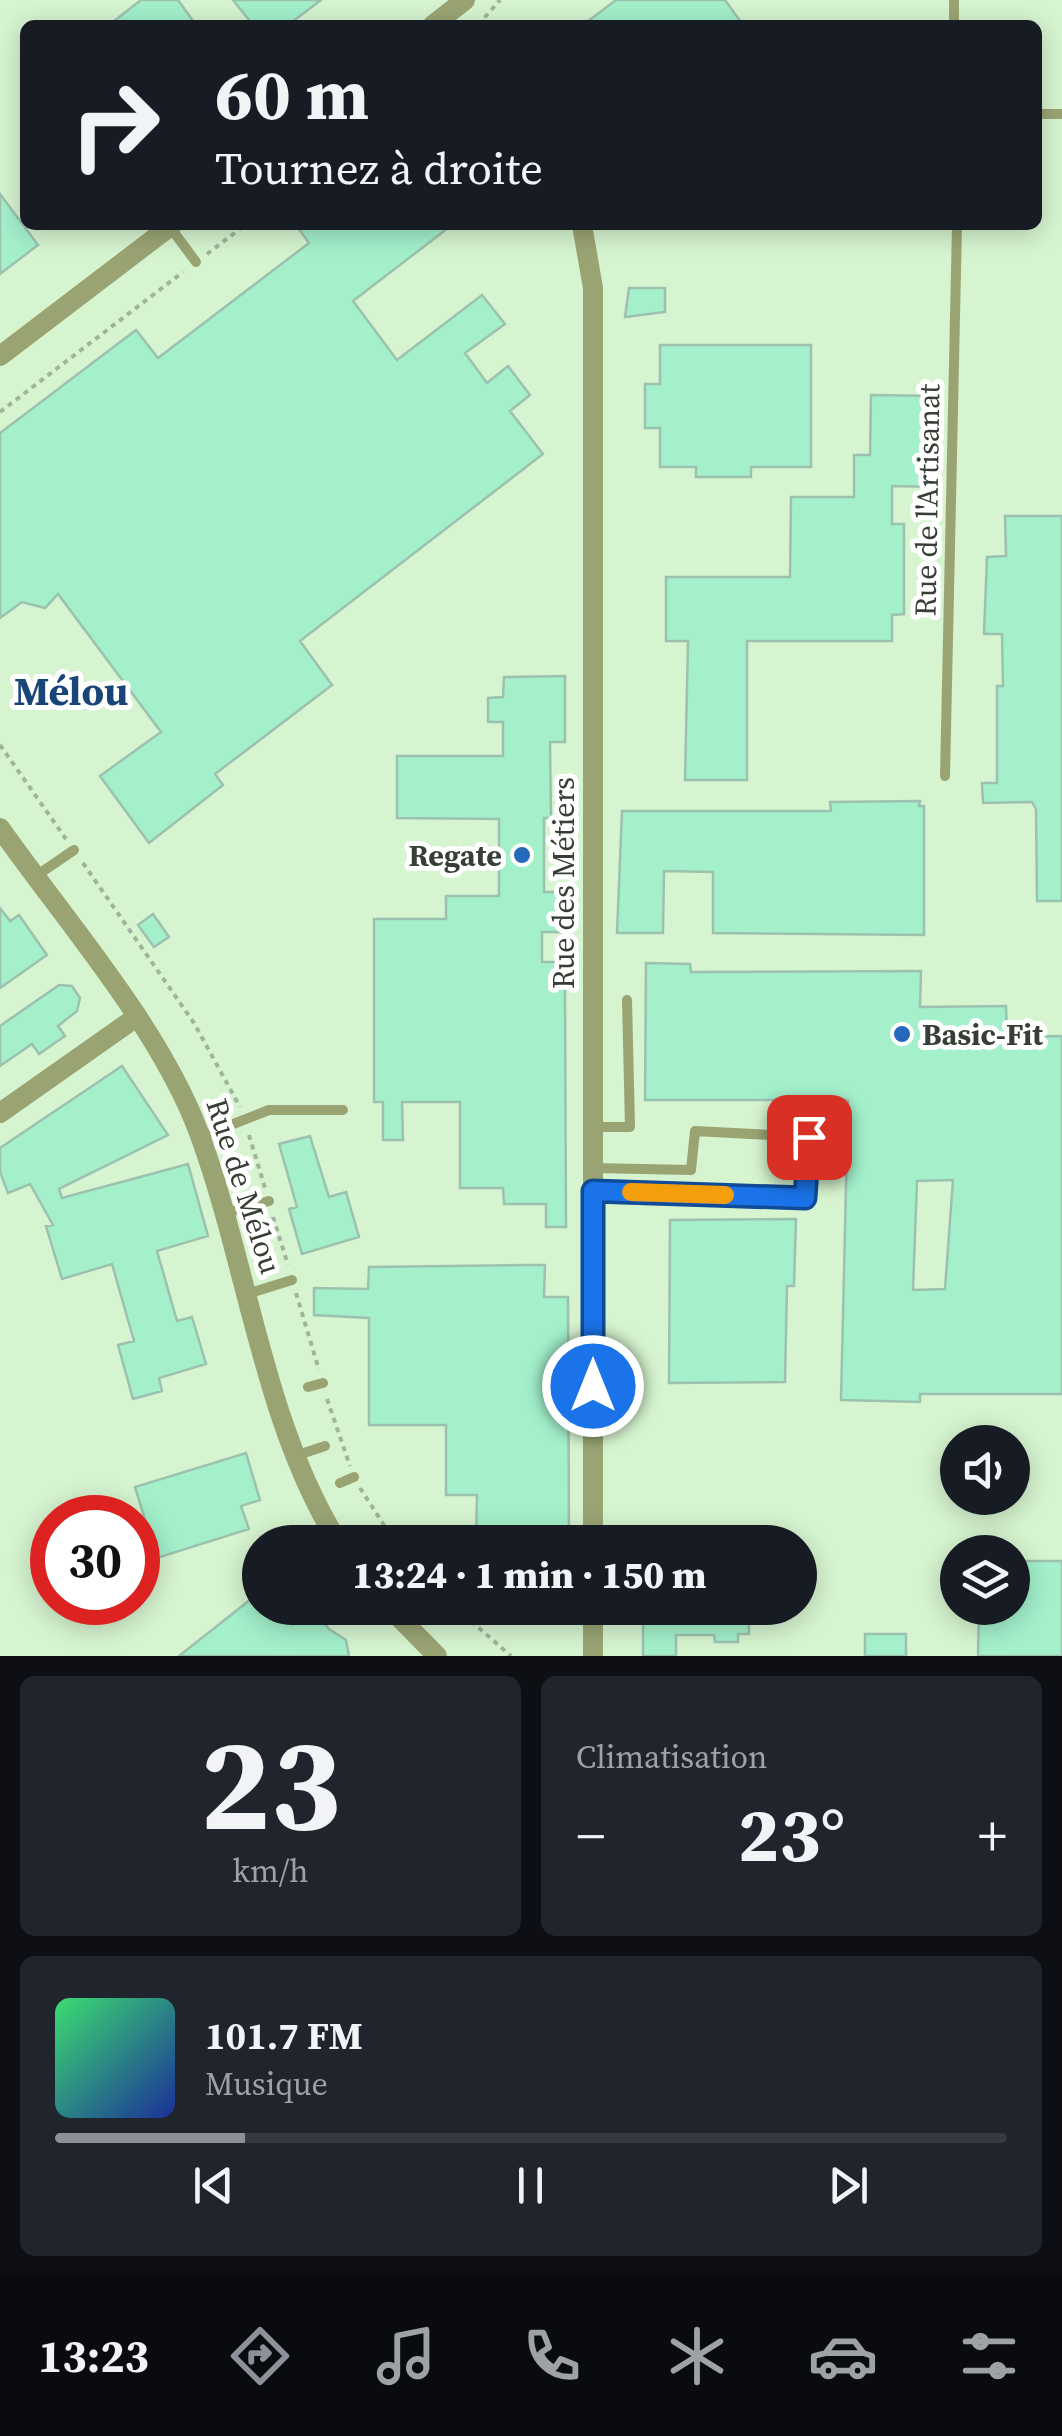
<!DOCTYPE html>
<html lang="fr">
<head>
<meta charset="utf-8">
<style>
	:root { --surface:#171b24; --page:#20242c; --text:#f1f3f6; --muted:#9ea1a6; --line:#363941; --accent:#8c9099 }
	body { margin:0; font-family:"Source Serif 4",serif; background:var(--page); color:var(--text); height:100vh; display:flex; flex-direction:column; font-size:38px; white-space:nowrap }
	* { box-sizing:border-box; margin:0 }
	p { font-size:32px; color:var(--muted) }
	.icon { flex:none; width:55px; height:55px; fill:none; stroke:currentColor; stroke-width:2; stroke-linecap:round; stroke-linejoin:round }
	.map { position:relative; height:1656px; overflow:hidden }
	.sheet { display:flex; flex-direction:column; gap:20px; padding:20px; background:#0d0f14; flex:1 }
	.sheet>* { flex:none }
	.hud { position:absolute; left:20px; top:20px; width:1022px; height:210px; border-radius:15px; box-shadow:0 5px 25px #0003; background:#171b24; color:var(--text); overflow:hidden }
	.buttons { position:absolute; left:940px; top:1425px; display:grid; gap:20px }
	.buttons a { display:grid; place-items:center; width:90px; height:90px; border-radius:50%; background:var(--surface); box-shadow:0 5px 25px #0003; font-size:50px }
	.speed { position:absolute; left:30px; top:1495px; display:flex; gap:20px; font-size:50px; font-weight:700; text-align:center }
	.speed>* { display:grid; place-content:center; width:130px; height:130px; border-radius:50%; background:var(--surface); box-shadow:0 5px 25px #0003; line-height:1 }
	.speed .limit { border:15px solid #d22; background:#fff; color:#111 }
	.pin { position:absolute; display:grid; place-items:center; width:85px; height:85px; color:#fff; margin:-42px; border-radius:20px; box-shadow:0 5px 15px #0006 }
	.me { position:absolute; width:110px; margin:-55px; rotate:0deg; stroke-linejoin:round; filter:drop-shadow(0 0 8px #0008) }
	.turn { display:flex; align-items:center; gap:35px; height:210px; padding:0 30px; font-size:45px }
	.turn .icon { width:130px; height:130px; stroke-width:2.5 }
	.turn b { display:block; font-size:70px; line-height:85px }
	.big { font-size:75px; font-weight:800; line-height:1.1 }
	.sheet .widget { flex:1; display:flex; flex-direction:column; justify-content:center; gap:15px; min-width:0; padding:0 35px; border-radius:15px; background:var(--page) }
	.sheet .dial { align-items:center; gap:0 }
	.dial b { font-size:130px; line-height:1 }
	.song { display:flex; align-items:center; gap:30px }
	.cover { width:120px; height:120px; border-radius:15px; background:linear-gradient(135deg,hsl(140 70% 55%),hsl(230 70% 35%)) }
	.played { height:10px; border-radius:5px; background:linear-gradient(90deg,var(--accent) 20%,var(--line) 20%) }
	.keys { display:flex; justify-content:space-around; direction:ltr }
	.heat { display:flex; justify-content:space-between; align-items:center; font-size:55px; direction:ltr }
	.sheet .tiles { flex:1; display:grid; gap:20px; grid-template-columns:1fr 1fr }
	.widget:last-child { grid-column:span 2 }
	.trip { position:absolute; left:242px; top:1525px; width:575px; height:100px; border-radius:50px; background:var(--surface); box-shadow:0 5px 25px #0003; font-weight:800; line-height:100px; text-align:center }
	.dock { display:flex; height:160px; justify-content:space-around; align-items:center; background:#090b0e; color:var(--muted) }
	.dock .icon { width:70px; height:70px }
	.dock .selected { color:var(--accent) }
	.dock b { font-size:45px; color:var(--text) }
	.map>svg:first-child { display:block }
	.built { fill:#d6f4d0; fill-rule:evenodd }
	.building { fill:#a3f0cb; stroke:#9dc1af; stroke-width:2.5; fill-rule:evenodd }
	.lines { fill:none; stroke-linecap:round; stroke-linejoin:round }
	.path { stroke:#a1b39d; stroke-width:4; stroke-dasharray:5 5; stroke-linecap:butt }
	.service { stroke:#9aa473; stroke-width:10 }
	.minor { stroke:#9aa473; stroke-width:20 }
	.route-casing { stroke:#114b97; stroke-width:25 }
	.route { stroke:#1a73e8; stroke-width:18 }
	.slow { stroke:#f59e0b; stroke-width:18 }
	.poi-dot { fill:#2469ba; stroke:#fff; stroke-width:4 }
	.labels { text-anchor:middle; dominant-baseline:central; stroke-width:10; stroke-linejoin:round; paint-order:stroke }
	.street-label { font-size:30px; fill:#363f34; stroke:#fff }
	.poi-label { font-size:30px; font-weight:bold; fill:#363f34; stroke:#fff; text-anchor:end }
	.district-label { font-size:40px; font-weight:bold; fill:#184477; stroke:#fff }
</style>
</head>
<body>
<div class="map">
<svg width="1062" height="1656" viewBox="0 0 1062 1656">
	<rect width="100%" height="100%" fill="#e4fcde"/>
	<path class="built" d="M0,0H1062V1656H0ZM25,25H1038V225H25ZM958,1442H1012V1498H958ZM52,1518H138V1602H52ZM260,1542H800V1608H260ZM958,1552H1012V1608H958Z"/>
	<path class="building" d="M141,0H178L196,25H109Z
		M233,0H321L288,25H253Z
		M616,0H725L743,25H583Z
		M0,194L38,245L0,274Z
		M296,225H452L353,301L397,360L482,295L505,324L465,353L487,383L508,366L530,395L510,411L543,454L300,641L332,685L215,774L223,785L149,843L100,776L161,732L58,594L45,608L22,602L0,618V433L136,330L158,358L309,243Z
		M629,288H665V312L625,317Z
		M660,345H811V467H751V477H696V467H660V428H645V384H660Z
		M871,395L936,396L934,487L892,486V524H904V614L892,615V641H747V780H685L688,641H666V577H790L791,497H854V455H870Z
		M1005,516H1062V901H1037L1036,809L1032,802L983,803L982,783H997V686H1003L1002,634H984L987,557L1006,556Z
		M565,676V742H550L551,818H544V892H562V932H542V962H562L565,991L566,1227H546V1204H504L503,1188H460V1102H402L403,1140H383V1102H374V919H446V896H499V819L397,818V756H503V722H488V698L503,697L504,677Z
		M920,801L919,806H924V935L713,933V872L664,871L663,933H617L622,811H831L830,802Z
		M0,908L10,921L19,915L47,955L0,988Z
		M153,914L169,937L154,947L138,925Z
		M646,963L690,964L691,972L921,971L920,1007L1006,1006L1007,1037L1062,1036V1394H920V1402L841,1400L848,1100H645ZM953,1180L945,1289L913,1290L917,1181Z
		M59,985L72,986L80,998L77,1011L58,1026L65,1036L39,1054L32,1044L0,1066V1026Z
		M122,1066L168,1135L59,1189L62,1198L188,1164L208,1236L157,1251L177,1321L192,1317L206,1364L159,1378L162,1391L133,1399L118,1345L134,1341L112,1264L62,1279L46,1226L53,1225L30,1184L8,1193L0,1172V1148Z
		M310,1136L329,1197L346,1192L359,1237L302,1254L289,1209L297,1207L279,1144Z
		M796,1219L794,1286H787L785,1382L669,1383L670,1220Z
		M522,1265H545L544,1297H568L569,1542H476L477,1495H446V1425H369V1318L314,1315V1288L368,1289L369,1267Z
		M246,1453L260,1500L241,1506L249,1529L157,1558L135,1487Z
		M1012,1561H1062V1656H978L979,1608H1012Z
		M260,1592V1608H312L329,1629L346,1640L349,1656H179Z
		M643,1608H749V1634H738V1642H715L714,1635H676V1656H643Z
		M865,1634H906V1656H865Z"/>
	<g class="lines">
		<path class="path" d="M478,25L500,0
			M207,254L245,225
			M0,412L183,272
			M0,745L66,839
			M83,863L194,1023L240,1107
			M249,1135L265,1188
			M273,1217L288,1265
			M296,1293L319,1370
			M327,1399L350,1466
			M360,1488L395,1542
			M456,1608L511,1656"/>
		<path class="service" d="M954,0V25
			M1038,114H1062
			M170,227L196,262
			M945,776L957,225
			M36,876L74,850
			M594,1127H630L627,1000
			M200,1137L269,1110H343
			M593,1168L691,1170L695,1131L809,1137L805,1198L593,1191
			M223,1214L269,1201
			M247,1294L292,1280
			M308,1387L323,1383
			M295,1456L325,1446
			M340,1483L354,1477"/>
		<path class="minor" d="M433,25L465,0
			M582,225L593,288V1542
			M0,356L172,225
			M0,828C65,920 160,1028 199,1133C248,1265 263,1422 338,1542
			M0,1113L135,1018
			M390,1608L437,1656
			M593,1656V1608"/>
	</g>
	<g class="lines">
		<g class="route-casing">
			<path id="route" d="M593,1386V1191L805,1198L809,1137"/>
		</g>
		<use href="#route" class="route"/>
		<path class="slow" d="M631,1192L725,1195"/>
	</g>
	<g class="poi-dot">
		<circle cx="522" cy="855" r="10"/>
		<circle cx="902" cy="1034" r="10"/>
	</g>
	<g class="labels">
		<g class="street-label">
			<text transform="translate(927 500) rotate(-89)">Rue de l'Artisanat</text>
			<text transform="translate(563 883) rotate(-90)">Rue des Métiers</text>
			<text transform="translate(244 1186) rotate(72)">Rue de Mélou</text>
		</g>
		<g class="poi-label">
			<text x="502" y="855">Regate</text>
			<text x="922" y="1034" text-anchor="start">Basic-Fit</text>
		</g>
		<g class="district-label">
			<text x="71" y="691">Mélou</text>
		</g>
	</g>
</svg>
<div class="buttons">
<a><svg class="icon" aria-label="sound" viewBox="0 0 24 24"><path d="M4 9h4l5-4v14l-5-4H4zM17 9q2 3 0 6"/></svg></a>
<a><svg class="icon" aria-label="layers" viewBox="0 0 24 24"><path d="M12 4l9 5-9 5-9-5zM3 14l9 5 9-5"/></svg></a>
</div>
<div class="speed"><div class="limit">30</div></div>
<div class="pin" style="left:809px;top:1137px;background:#d93025"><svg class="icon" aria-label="arrive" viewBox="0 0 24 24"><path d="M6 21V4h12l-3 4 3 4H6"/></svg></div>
<svg class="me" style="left:593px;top:1386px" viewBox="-20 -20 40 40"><circle r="17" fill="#1a73e8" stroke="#fff" stroke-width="3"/><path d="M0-11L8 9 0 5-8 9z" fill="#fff"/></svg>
<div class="trip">13:24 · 1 min · 150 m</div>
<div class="hud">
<div class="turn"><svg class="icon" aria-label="right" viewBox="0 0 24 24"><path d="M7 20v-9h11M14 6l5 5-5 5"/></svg><div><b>60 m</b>Tournez à droite</div></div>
</div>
</div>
<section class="sheet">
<div class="tiles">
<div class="widget dial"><b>23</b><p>km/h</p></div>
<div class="widget"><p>Climatisation</p>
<div class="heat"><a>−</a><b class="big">23°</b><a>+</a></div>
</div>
<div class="widget">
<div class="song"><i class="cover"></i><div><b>101.7 FM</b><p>Musique</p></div></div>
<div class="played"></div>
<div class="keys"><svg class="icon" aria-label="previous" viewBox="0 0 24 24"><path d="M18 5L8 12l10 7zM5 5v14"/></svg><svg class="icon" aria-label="pause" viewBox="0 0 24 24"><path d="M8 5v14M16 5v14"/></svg><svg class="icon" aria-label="next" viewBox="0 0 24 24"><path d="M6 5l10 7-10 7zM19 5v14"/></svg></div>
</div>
</div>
</section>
<nav class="dock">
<b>13:23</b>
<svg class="icon selected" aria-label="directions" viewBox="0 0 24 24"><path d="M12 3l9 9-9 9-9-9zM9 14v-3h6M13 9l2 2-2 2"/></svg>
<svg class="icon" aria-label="music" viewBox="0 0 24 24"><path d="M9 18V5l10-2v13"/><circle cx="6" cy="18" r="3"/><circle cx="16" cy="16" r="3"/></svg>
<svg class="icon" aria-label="phone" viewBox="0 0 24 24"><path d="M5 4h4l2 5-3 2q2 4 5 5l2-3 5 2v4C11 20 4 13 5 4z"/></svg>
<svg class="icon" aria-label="climate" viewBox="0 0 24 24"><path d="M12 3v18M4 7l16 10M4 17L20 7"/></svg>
<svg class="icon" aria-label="car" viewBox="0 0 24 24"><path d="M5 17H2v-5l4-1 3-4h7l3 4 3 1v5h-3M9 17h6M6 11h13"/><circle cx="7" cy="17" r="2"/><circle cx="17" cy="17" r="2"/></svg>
<svg class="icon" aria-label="filters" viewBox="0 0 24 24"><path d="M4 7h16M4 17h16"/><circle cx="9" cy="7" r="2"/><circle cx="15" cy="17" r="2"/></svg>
</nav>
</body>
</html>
